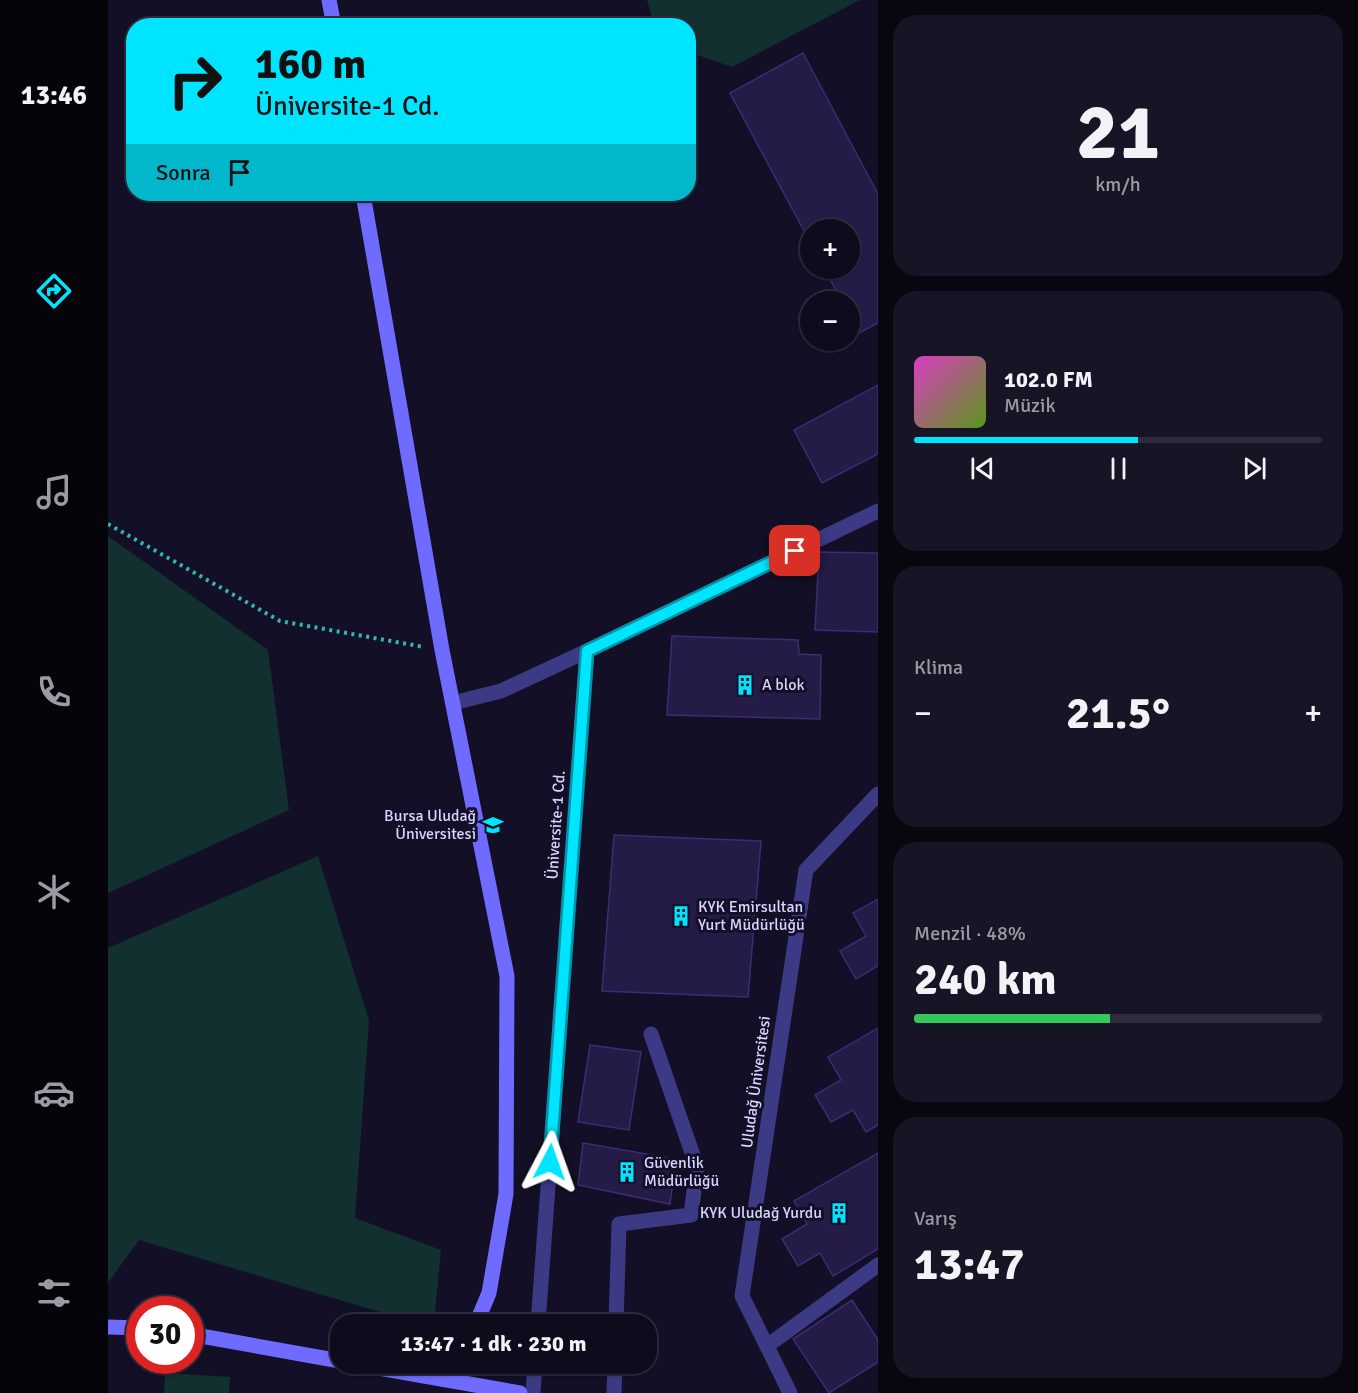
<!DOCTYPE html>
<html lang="tr">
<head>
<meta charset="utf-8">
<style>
	:root { --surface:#0e0b1c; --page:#171425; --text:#f1f3f6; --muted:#9b9ba3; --line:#2e2b3b; --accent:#00e5ff }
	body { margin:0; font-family:Signika,sans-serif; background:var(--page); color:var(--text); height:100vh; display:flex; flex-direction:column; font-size:22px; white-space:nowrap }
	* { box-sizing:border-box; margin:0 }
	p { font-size:20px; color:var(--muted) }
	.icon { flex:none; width:33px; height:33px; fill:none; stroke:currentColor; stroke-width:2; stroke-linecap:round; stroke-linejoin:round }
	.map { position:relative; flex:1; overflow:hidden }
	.drawer { display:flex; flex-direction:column; gap:15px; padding:15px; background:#08060f; width:480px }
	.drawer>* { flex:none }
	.banner { position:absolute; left:18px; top:18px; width:570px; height:183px; border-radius:24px; box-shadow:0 2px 4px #0004,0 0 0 2px var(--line); background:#00e5ff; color:#111; overflow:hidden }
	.controls { position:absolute; left:692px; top:219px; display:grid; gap:12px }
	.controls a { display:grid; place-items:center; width:60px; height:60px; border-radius:50%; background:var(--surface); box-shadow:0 2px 4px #0004,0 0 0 2px var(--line); font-size:30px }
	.speed { position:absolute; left:18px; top:1296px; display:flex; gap:12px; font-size:30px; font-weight:700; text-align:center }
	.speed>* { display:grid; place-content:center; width:78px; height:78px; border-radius:50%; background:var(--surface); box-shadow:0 2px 4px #0004,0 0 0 2px var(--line); line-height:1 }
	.speed .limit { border:9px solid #d22; background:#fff; color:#111 }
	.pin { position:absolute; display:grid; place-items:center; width:51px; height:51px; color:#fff; margin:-26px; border-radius:12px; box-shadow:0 3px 9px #0006 }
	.me { position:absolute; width:66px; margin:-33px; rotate:4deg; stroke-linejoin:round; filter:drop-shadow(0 0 4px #0008) }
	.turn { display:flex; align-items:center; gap:21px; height:126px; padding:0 30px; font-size:27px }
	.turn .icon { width:78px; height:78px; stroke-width:2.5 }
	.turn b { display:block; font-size:42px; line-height:51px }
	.then { display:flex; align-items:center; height:57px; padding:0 30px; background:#0003; gap:12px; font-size:22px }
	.big { font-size:45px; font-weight:700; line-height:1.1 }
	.drawer .card { flex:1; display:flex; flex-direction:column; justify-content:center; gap:9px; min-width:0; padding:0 21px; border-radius:24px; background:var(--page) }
	.drawer .dial { align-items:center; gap:0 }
	.dial b { font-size:78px; line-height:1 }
	.song { display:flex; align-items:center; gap:18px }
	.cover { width:72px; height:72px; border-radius:9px; background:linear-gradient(135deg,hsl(310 70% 55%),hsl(90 70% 35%)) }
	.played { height:6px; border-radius:3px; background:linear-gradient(90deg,var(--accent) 55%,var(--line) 55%) }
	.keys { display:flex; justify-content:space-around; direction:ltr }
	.heat { display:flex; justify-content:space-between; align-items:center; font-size:33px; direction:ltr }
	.charge { height:9px; border-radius:4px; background:linear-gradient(90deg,#34c759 48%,var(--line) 0) }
	.trip { position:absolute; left:222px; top:1314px; width:327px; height:60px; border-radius:24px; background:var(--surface); box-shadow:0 2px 4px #0004,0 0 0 2px var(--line); font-weight:700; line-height:60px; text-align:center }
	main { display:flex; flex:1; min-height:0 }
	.tabs { display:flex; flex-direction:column; width:108px; justify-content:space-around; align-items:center; background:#06040b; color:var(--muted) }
	.tabs .icon { width:42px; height:42px }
	.tabs .active { color:var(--accent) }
	.tabs b { font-size:27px; color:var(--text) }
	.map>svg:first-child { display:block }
	.green { fill:#12302f }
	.building { fill:#241b47; stroke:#3b2d73; stroke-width:1.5 }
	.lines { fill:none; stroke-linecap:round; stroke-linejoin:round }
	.path { stroke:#2fb8b0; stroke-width:4; stroke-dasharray:3 4.5; stroke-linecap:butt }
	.street { stroke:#3d3a85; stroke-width:15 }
	.secondary { stroke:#6f6bff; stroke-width:15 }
	.route-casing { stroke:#0095a6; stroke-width:15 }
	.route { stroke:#00e5ff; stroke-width:10 }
	.labels { text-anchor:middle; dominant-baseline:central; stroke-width:6; stroke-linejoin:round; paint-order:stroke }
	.poi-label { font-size:16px; fill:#d9d4ff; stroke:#130f26; text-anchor:start }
	.street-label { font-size:16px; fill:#d9d4ff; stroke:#130f26 }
</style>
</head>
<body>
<main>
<nav class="tabs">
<b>13:46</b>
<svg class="icon active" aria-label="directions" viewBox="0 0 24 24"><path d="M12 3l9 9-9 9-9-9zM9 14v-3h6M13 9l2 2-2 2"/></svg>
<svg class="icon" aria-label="music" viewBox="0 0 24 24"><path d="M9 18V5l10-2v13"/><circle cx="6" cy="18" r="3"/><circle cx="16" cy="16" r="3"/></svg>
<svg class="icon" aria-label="phone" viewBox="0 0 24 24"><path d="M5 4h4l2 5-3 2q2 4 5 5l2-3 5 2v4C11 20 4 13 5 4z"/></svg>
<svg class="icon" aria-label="climate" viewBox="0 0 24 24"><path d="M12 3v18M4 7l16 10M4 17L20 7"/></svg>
<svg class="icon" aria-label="car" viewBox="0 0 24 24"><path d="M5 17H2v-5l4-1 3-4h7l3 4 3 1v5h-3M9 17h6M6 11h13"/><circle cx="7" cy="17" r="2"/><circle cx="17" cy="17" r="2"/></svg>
<svg class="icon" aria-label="filters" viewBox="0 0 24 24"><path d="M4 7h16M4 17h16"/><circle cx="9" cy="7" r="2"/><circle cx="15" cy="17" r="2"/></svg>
</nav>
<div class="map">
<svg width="770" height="1393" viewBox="0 0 770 1393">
	<rect width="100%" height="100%" fill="#130f26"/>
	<path class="green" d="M539,0H752L624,67L581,52L580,26L546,25Z
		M0,536L160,650L181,810L0,893Z
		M210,856L261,1020L247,1218L333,1250L326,1324H312L31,1240L0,1283V948Z
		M57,1373L122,1377L121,1393H56Z"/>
	<path class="building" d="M695,53L770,194V323L751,333L741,315V302H734L716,268H741V230H702V242L622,93Z
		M770,385V454L714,483L686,430Z
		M711,552L770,553V632L707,630Z
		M564,636L690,640L691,654L713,655L712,719L559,715Z
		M506,835L653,841L640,997L494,991Z
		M770,899V966L748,979L732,951L758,936L745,913Z
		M770,1028V1125L758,1132L745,1110L723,1122L707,1095L733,1080L720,1057Z
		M482,1045L533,1052L521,1130L470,1122Z
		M475,1143L568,1159L562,1204L470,1185Z
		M770,1153V1249L725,1276L712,1253L690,1266L674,1239L699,1224L686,1201Z
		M744,1300L770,1340V1362L721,1393L685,1339Z"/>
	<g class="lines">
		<path class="path" d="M0,524L172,621L316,647"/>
		<path class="street" d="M345,703L393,691L479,651
			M430,1324L479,651L770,511
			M508,1324L511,1224L583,1215L589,1167L543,1034
			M659,1346L770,1265
			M425,1393L427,1364
			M506,1393L507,1364
			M682,1393L634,1296L698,870L770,794"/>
		<path class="secondary" d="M221,0L226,26
			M255,194L334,650L399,976L398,1194L381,1293L368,1324
			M0,1327L32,1328
			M82,1334L232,1361
			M248,1364L412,1393
			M344,1381L351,1364"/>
	</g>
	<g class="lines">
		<g class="route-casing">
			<path id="route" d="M442,1162L479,651L687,551"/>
		</g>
		<use href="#route" class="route"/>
	</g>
	<defs>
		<g id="building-bare" transform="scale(1.62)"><path d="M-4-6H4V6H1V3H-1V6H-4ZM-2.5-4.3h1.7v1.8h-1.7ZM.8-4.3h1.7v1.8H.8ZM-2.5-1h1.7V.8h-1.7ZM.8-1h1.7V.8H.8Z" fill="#00e5ff" stroke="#130f26" stroke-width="2.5" paint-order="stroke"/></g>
		<g id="university-bare" transform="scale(1.62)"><path d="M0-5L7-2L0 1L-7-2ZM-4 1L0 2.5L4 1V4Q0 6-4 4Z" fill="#00e5ff" stroke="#130f26" stroke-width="2.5" paint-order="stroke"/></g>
	</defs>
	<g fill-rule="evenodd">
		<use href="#building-bare" x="637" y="685"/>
		<use href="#university-bare" x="385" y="825"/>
		<use href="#building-bare" x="573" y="916"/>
		<use href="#building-bare" x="519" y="1172"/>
		<use href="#building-bare" x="731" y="1213"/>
	</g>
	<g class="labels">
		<g class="poi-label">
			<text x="654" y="685">A blok</text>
			<text x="368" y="816" text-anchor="end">Bursa Uludağ<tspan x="368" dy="18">Üniversitesi</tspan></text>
			<text x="590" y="907">KYK Emirsultan<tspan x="590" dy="18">Yurt Müdürlüğü</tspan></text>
			<text x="536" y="1163">Güvenlik<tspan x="536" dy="18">Müdürlüğü</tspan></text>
			<text x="714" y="1213" text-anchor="end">KYK Uludağ Yurdu</text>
		</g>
		<g class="street-label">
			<text transform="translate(448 825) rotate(-86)">Üniversite-1 Cd.</text>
			<text transform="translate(648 1082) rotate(-82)">Uludağ Üniversitesi</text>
		</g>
	</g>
</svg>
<div class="controls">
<a>+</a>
<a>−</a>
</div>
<div class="speed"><div class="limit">30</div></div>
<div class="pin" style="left:687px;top:551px;background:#d93025"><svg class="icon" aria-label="arrive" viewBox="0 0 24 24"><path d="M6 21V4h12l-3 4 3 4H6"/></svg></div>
<svg class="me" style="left:442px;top:1162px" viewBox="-20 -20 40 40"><path d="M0-17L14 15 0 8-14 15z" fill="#00e5ff" stroke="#fff" stroke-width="4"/></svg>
<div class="trip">13:47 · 1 dk · 230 m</div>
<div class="banner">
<div class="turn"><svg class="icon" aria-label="right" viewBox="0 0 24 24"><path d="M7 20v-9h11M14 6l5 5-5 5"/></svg><div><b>160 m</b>Üniversite-1 Cd.</div></div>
<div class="then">Sonra<svg class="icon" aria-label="arrive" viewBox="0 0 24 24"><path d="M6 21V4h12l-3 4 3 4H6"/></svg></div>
</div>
</div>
<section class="drawer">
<div class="card dial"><b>21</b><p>km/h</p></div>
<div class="card">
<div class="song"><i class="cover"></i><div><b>102.0 FM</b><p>Müzik</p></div></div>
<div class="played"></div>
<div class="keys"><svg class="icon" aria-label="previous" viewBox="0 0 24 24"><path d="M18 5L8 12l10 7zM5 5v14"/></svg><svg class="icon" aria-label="pause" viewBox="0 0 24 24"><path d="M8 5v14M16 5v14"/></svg><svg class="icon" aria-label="next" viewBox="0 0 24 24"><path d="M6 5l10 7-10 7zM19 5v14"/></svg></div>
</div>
<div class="card"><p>Klima</p>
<div class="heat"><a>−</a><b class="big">21.5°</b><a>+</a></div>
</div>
<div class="card"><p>Menzil · 48%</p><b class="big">240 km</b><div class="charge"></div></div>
<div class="card"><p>Varış</p><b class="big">13:47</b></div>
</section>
</main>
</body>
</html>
